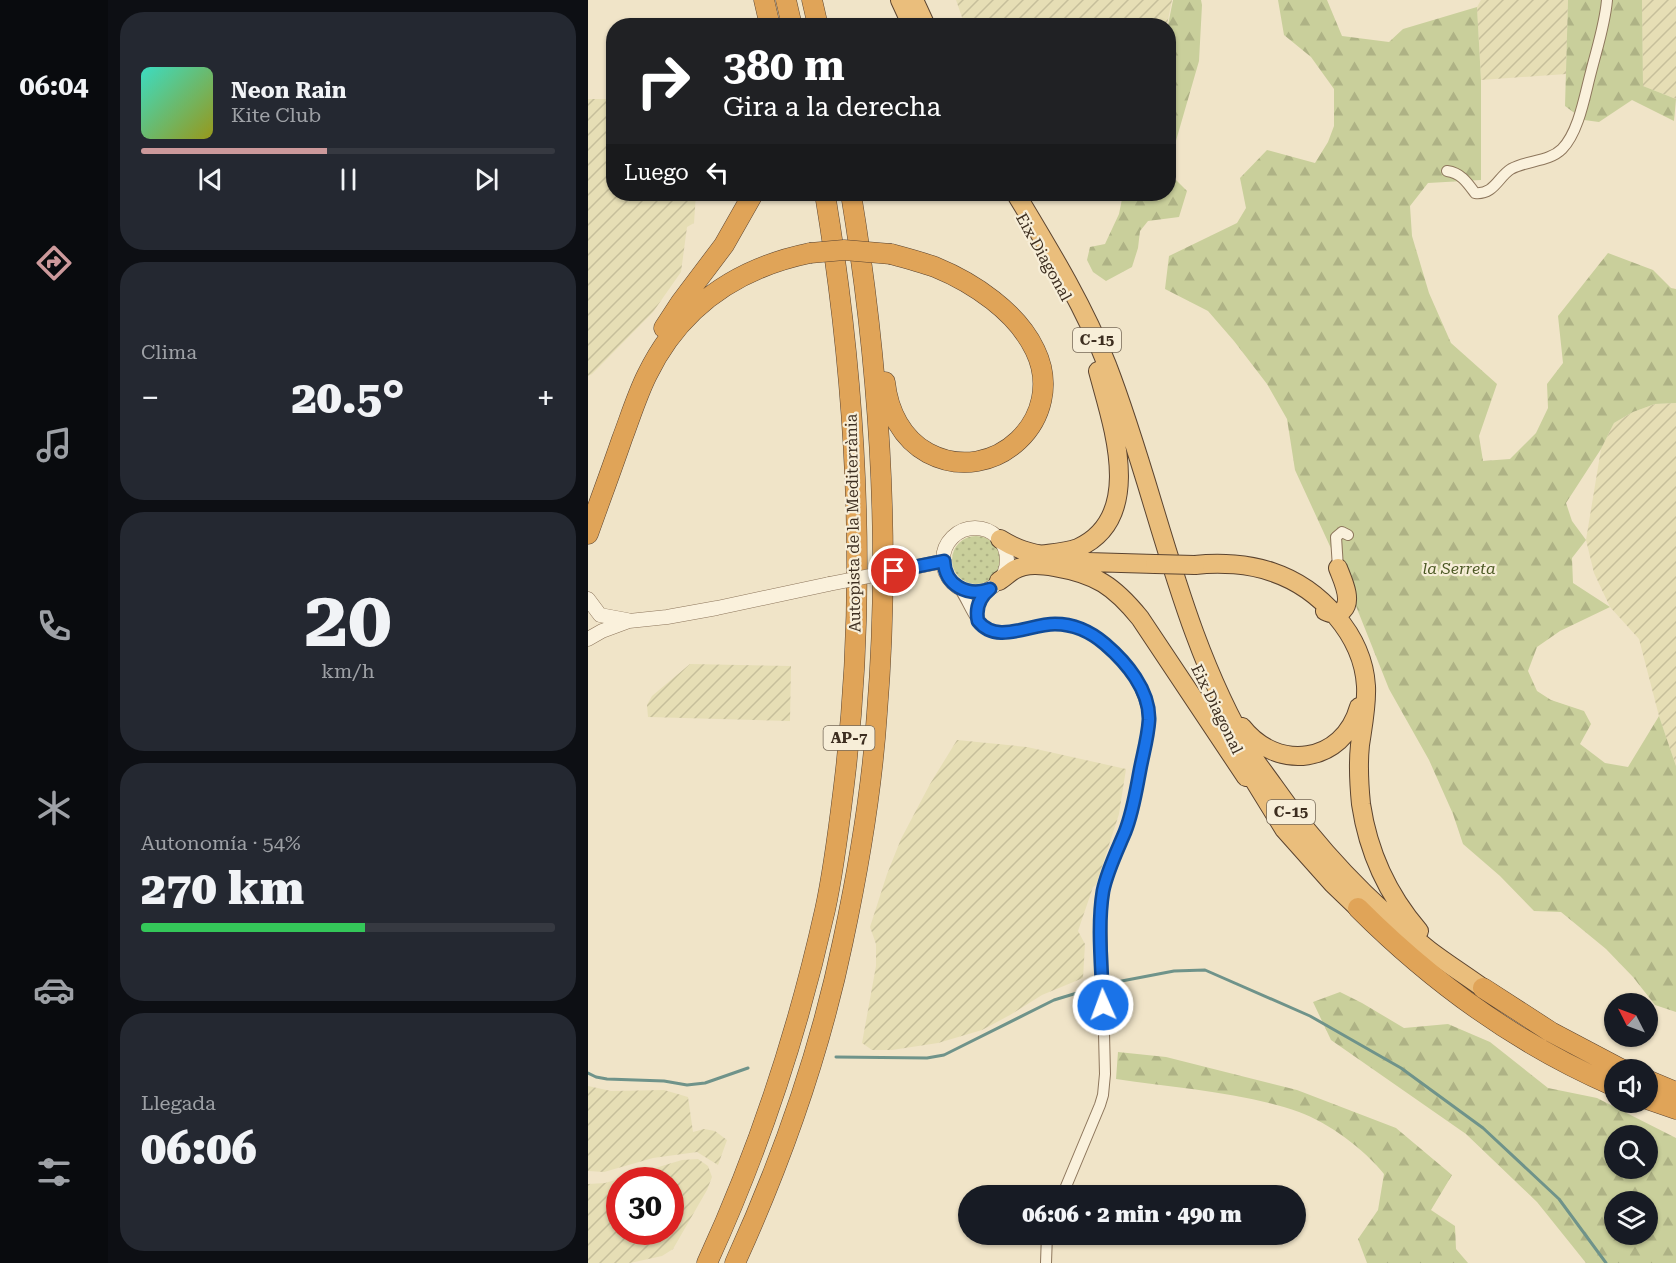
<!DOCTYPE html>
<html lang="es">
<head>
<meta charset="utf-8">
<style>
	:root { --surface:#171b24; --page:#242831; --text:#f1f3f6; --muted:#9ea1a6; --line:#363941; --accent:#cc999b }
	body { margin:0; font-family:"Roboto Serif",serif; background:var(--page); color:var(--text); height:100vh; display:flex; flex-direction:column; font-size:22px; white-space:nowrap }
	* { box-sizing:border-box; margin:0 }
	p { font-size:20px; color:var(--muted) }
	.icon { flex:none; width:33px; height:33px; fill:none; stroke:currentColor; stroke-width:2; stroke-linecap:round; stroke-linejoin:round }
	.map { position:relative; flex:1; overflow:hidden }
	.sheet { display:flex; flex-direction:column; gap:12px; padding:12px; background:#0d0f14; width:480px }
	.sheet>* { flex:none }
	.banner { position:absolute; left:18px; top:18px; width:570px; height:183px; border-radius:24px; box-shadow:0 2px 4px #0004; background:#202124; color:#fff; overflow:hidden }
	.needle { width:39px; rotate:312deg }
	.controls { position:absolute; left:1016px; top:993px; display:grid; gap:12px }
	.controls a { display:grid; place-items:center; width:54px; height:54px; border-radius:50%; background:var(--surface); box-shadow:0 2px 4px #0004; font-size:30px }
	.speed { position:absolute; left:18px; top:1167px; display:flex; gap:12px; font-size:30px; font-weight:700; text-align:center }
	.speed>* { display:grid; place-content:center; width:78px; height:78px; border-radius:50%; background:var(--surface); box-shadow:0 2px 4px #0004; line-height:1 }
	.speed .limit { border:9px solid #d22; background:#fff; color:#111 }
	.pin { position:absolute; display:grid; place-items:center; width:51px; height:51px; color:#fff; margin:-26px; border:3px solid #fff; border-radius:50%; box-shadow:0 2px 6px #0007 }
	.me { position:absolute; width:66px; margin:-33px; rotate:358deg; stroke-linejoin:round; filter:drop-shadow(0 0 4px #0008) }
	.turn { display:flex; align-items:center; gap:21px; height:126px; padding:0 18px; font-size:27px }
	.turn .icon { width:78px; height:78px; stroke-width:2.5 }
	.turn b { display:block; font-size:42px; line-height:51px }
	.then { display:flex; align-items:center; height:57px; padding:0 18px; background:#0003; gap:12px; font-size:22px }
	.big { font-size:45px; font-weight:800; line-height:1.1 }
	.sheet .tile { flex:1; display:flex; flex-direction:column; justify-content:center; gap:9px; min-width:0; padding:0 21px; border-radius:24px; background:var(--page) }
	.sheet .dial { align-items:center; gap:0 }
	.dial b { font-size:78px; line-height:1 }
	.song { display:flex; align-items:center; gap:18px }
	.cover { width:72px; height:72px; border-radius:9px; background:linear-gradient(135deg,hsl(170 70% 55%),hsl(60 70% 35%)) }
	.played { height:6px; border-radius:3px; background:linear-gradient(90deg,var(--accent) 45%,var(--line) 45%) }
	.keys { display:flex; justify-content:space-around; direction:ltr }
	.heat { display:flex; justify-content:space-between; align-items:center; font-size:33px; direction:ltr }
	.charge { height:9px; border-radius:4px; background:linear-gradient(90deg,#34c759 54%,var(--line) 0) }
	.trip { position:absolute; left:370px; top:1185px; width:348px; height:60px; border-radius:30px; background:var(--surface); box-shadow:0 2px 4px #0004; font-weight:800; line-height:60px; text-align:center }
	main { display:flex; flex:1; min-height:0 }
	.tabs { display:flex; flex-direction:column; width:108px; justify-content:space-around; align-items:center; background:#090b0e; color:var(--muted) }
	.tabs .icon { width:42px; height:42px }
	.tabs .current { color:var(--accent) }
	.tabs b { font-size:27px; color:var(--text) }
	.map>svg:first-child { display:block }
	.farmland { fill:url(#farmland-furrows); fill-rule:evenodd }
	.grass { fill:url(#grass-dots) }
	.forest { fill:url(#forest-firs); fill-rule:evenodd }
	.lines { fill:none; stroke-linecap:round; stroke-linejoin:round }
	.stream { stroke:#6f938a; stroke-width:3 }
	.minor-casing { stroke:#8d765c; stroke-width:12 }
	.tertiary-casing { stroke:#8d765c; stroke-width:15 }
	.trunk-casing { stroke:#5b4430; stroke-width:20 }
	.motorway-casing { stroke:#5b4430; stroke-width:21 }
	.minor { stroke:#faf1dc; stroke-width:10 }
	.tertiary { stroke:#faf1dc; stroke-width:14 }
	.trunk { stroke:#eabe7c; stroke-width:18 }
	.motorway { stroke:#e0a458; stroke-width:20 }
	.tertiary-bridge-casing { stroke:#8d765c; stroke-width:15; stroke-linecap:butt }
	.trunk-bridge-casing { stroke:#5b4430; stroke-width:20; stroke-linecap:butt }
	.motorway-bridge-casing { stroke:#5b4430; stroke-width:21; stroke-linecap:butt }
	.tertiary-bridge { stroke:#faf1dc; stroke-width:14 }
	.trunk-bridge { stroke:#eabe7c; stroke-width:18 }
	.motorway-bridge { stroke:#e0a458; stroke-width:20 }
	.route-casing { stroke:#114b97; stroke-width:15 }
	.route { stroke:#1a73e8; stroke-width:10 }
	.labels { text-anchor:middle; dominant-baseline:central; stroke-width:4.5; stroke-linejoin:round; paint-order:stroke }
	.shield { fill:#f7eed8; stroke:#756857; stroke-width:1.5 }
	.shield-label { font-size:15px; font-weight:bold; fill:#3d2e20 }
	.street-label { font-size:16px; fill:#3d2e20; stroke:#f7eed8 }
	.park-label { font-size:16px; font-style:italic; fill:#4d5a26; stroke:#f7eed8 }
</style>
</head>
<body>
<main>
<nav class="tabs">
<b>06:04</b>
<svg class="icon current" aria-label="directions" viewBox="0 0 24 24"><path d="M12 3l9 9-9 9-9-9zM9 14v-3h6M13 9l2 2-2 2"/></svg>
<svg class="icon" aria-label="music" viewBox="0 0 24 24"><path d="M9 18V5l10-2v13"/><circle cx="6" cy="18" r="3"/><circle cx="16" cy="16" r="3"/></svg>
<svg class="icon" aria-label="phone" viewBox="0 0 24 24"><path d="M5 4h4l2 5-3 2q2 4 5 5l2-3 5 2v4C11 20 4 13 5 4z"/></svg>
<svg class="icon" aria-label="climate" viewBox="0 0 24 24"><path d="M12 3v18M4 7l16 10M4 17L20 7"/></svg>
<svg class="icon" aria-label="car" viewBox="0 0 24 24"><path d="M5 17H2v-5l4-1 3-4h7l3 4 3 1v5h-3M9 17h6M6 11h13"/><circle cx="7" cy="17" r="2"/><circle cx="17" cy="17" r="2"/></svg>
<svg class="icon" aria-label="filters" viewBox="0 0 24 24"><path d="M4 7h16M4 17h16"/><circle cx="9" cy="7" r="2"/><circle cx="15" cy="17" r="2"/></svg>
</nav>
<section class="sheet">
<div class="tile">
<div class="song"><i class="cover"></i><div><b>Neon Rain</b><p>Kite Club</p></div></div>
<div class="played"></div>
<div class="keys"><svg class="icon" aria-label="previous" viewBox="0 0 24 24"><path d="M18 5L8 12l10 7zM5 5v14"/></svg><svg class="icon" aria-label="pause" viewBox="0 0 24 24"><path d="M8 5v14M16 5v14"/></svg><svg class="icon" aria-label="next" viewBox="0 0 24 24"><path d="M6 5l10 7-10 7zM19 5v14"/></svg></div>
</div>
<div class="tile"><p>Clima</p>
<div class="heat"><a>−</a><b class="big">20.5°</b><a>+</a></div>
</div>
<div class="tile dial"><b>20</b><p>km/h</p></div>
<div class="tile"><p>Autonomía · 54%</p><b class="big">270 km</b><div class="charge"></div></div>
<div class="tile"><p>Llegada</p><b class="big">06:06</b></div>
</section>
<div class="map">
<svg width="1088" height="1263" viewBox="0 0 1088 1263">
	<defs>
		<pattern id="farmland-furrows" width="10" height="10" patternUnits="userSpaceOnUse" patternTransform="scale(1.5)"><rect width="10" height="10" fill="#e6deb5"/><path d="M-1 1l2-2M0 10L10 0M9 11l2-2" fill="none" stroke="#c6bf9b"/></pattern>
		<pattern id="grass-dots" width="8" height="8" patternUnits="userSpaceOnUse" patternTransform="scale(1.5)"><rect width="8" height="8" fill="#c9cf9b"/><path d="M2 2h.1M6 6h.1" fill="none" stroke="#aeb285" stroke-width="1.8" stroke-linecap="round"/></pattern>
		<pattern id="forest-firs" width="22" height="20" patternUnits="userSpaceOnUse" patternTransform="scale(1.5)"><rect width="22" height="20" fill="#c9cf9b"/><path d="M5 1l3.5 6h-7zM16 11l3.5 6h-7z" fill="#aeb285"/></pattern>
	</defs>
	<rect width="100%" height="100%" fill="#f0e4c8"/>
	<path class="farmland" d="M368,0H584L579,25L377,26Z
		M893,0H980L978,74L893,80L889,7Z
		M1054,0H1088V99L1055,86Z
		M0,99H25L26,194H108L106,223L99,227L93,272L65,312L4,374L0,376Z
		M1088,403V766L1071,716L1051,639L1022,607L1006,573L998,540L1013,449L1026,423L1045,412L1067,404Z
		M102,664L203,666L202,721L60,717L59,705L64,696Z
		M369,740L439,747L538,769L531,814L508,885L505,887L490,931L497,944L495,978L454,995L422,1015L394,1030L350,1043L304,1050H284L274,1043L288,966V944L282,927L299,874L313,839L342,784Z
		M0,1086L23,1091L76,1090L100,1097L105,1132L116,1129L127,1131L139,1140L130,1165L109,1152L65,1158L16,1172L0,1171Z
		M110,1159L120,1166L124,1177L119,1190L85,1249L74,1256L42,1263H0V1184L17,1183L94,1160ZM32,1180H82V1232H32Z"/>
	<path class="grass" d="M364 560a24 24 0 1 1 48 0a24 24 0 1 1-48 0Z"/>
	<path class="forest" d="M585,0H613L614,5L611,61L581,165L580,25Z
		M690,0H739L754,36L801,42L815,29L889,7L893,80V180L840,183L822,206L824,236L841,293L863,343L909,384L891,436L895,461L922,459L948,433L960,408L959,384L975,363L970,316L1020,253L1065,270L1083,288L1088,289V403L1067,404L1045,412L1026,423L1013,449L978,503L984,521L998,540L984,558L985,583L1022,607L972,631L949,647L940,671L949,691L963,700L996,711L1003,724L992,744L1017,763L1040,767L1071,716L1088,766V1012L1067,1005L1045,977L1018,949L973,912L946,911L912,876L875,844L865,814L841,760L801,689L758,581L707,470L699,419L679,384L646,341L620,311L577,289L581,256L649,223L658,208L652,178L679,150L727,163L740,142L746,126V89L723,57L696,35Z
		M980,0H1054L1055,86L1088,99L1086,121L1044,100L1011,122L996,120L977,106Z
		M581,173L599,191L591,217L560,221L552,231L550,248L544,267L518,281L505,272L499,260L502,247L517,244L531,214L535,194H580Z
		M752,992L774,1003L816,1028L860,1024L902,1042L960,1088L1009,1098L1088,1138V1263H998L949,1202L878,1134L743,1040L725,1002ZM1026,1136H1059V1168H1026ZM1026,1202H1059V1234H1026Z
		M530,1052L578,1057L709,1090L808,1128L864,1175L843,1210L867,1226L868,1249L880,1263H779L770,1239L790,1210L796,1174C776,1149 741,1123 711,1112C655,1092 587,1088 528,1079Z"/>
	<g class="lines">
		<path class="stream" d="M518,984L586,971L617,970L722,1016L813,1068L895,1128L971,1199L1018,1263
			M248,1057L339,1058L356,1055L466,1000L512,986
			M0,1073L8,1077L19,1079L76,1081L99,1085L117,1083L160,1068"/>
		<g class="minor-casing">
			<path id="minor" d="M859,171C873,173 879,182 887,193C906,195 910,177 923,169C939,160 961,162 974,149C991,132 997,94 1003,72C1009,48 1017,24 1019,0
				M750,568L748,537L754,532L760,535
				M371,588C381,601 386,624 403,631C418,638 449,624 466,624C514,624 558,676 561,722L545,807L538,830L520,872L515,889L513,910L517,1074L515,1095L512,1105L474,1196
				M389,618C389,605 392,597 402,589
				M458,1263L459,1234"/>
		</g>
		<g class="tertiary-casing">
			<path id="tertiary" d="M355 560a32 32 0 1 1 64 0a32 32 0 1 1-64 0Z
				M327,567L356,561
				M0,599L12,615L39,620
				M0,639L14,631L41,621L79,617L129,608L241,584"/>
		</g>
		<g class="trunk-casing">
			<path id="trunk" d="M312,0L324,26
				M326,0L338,26
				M428,194C461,249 495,304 519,365C569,494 591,634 663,754C670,765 678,775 685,785C728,847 781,903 841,950C858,963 877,975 895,988
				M412,539C428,549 441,553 460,556
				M449,555C463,553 477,553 490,548C558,517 524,424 510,371
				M476,563L500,562L567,564
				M607,565C632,562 661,564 684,572C732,588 775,635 778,686C779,705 775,725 772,745C770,764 771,784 773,804C780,851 800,895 831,931
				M411,581C416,578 421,573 426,570C439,563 454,565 467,567C508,574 526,586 552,618L658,777
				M737,611C743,614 749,615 755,610C765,600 754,579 750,568
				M654,727C689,772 755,764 771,707
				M656,764L696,829L745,884L770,908"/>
		</g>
		<g class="motorway-casing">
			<path id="motorway" d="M176,0L182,26
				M198,0L204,26
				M224,0L230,26
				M76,328L93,302L136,245L165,194
				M297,382C300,411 314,439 340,453C406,488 480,418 447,350C429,312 386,283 347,267C333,262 318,258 303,254
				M0,534C11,503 23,471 34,439C42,418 49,395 59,375C92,307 149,268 222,253
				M770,908C844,982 929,1044 1026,1086
				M895,988L963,1032L1035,1070
				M1059,1080L1088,1092
				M1059,1099L1088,1109
				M119,1263C171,1150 210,1031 237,910C246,869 251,826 256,785C280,588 269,388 237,194
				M147,1263C194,1160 232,1052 255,941C271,866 284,790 289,713C303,541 291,364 263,194"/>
		</g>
		<use href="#minor" class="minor"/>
		<use href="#tertiary" class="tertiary"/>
		<use href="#trunk" class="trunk"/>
		<use href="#motorway" class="motorway"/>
		<g class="tertiary-bridge-casing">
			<path id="tertiary-bridge" d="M241,584L327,567"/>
		</g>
		<g class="trunk-bridge-casing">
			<path id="trunk-bridge" d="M567,564L607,565"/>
		</g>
		<g class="motorway-bridge-casing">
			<path id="motorway-bridge" d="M222,253L256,250L303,254"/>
		</g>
		<use href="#tertiary-bridge" class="tertiary-bridge"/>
		<use href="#trunk-bridge" class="trunk-bridge"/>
		<use href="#motorway-bridge" class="motorway-bridge"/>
	</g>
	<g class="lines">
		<g class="route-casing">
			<path id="route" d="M306,571L356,561C357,586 380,597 402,589C392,597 387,607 390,621C409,645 441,624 467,624C485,624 503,632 517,644C538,662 562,690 561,720C560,737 555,754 552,770C548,791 545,812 537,832C529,851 519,871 515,891C509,927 514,969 515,1005"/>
		</g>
		<use href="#route" class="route"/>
	</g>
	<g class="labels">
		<g class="shield">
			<rect x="485" y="328" width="48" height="24" rx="4.5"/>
			<rect x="235.5" y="726" width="51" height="24" rx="4.5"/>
			<rect x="679" y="800" width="48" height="24" rx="4.5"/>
		</g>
		<g class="shield-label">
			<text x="509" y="340">C-15</text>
			<text x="261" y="738">AP-7</text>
			<text x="703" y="812">C-15</text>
		</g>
		<g class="street-label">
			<text transform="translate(456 257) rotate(61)">Eix Diagonal</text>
			<text transform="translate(265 523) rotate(-91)">Autopista de la Mediterrània</text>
			<text transform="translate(629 709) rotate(64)">Eix Diagonal</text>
		</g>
		<g class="park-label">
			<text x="871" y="568">la Serreta</text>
		</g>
	</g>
</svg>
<div class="controls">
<a><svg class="needle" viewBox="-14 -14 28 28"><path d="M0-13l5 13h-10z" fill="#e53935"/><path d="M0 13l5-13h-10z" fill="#9ea1a6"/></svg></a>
<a><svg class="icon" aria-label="sound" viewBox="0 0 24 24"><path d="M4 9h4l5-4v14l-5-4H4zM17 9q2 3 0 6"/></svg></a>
<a><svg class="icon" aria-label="search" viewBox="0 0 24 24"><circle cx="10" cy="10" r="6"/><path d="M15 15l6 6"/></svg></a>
<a><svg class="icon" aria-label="layers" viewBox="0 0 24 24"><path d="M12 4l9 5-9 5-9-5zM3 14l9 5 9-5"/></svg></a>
</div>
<div class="speed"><div class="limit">30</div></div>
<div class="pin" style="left:306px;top:571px;background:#d93025"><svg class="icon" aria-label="arrive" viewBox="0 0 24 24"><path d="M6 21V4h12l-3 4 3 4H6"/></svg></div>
<svg class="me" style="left:515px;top:1005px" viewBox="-20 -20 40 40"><circle r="17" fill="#1a73e8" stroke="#fff" stroke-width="3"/><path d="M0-11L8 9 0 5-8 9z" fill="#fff"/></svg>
<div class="trip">06:06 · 2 min · 490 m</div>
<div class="banner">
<div class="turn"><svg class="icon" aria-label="right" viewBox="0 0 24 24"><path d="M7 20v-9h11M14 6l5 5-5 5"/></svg><div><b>380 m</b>Gira a la derecha</div></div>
<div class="then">Luego<svg class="icon" aria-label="left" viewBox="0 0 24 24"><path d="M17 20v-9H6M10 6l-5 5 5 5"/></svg></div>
</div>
</div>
</main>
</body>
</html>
